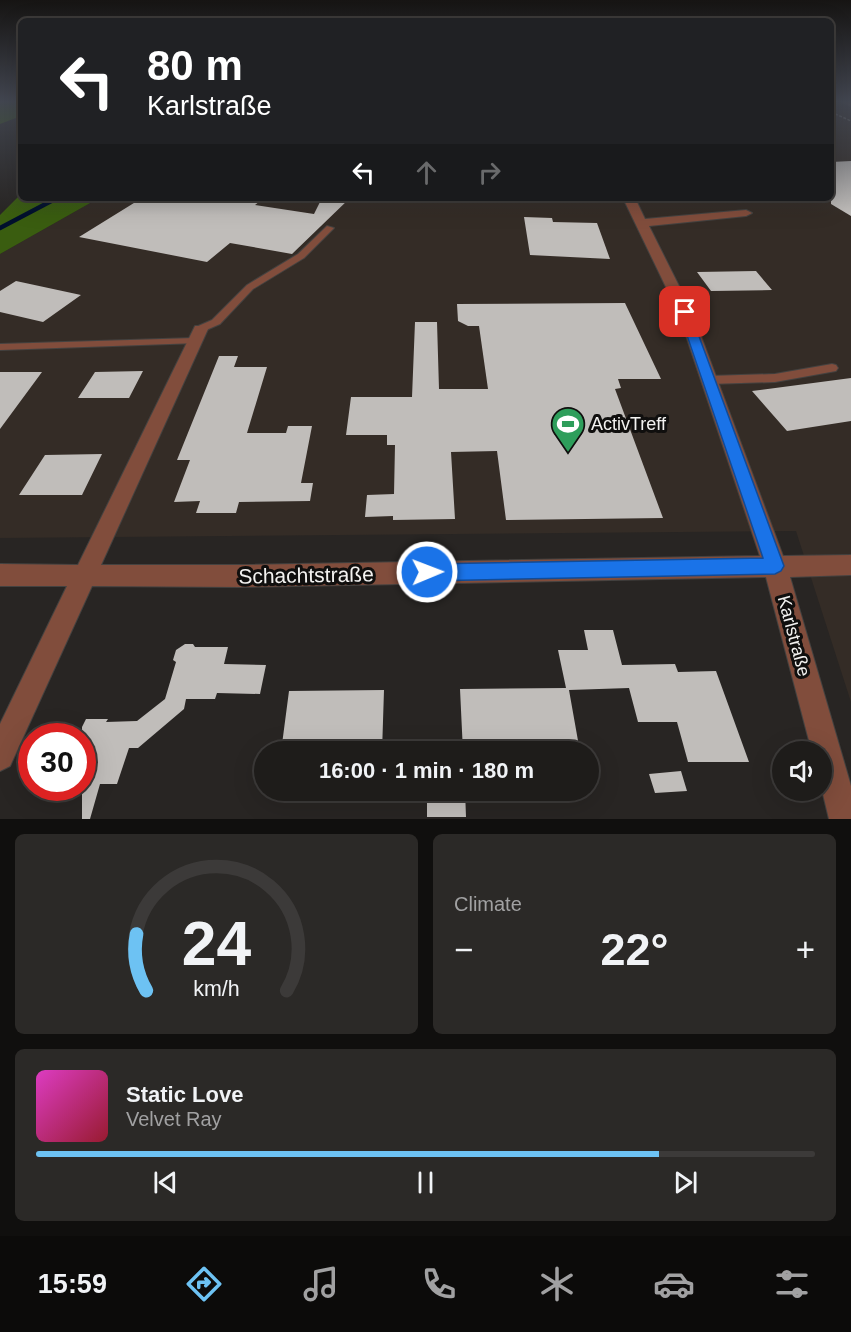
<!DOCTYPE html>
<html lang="en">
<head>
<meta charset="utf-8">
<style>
	:root { --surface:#1e1c1a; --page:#2b2927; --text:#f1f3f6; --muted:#a1a1a2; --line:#3c3a39; --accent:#6dc2f3 }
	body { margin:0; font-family:Arial,sans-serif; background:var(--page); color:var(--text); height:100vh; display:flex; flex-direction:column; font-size:22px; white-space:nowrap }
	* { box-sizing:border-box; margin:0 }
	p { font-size:20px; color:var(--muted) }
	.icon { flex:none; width:33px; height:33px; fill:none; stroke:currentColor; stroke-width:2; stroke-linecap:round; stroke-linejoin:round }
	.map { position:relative; height:819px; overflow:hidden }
	.panel { display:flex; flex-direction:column; gap:15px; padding:15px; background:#100f0e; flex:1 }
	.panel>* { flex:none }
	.top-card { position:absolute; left:18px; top:18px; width:816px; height:183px; border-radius:9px; box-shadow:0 6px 24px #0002,0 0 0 2px var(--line); background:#202124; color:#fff; overflow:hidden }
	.tools { position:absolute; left:772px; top:741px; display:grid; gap:12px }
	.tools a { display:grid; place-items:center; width:60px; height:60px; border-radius:50%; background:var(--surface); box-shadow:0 6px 24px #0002,0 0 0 2px var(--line); font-size:30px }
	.speed { position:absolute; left:18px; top:723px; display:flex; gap:12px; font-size:30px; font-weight:700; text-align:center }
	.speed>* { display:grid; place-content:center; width:78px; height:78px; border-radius:50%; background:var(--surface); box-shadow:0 6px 24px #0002,0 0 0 2px var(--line); line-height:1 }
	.speed .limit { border:9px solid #d22; background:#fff; color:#111 }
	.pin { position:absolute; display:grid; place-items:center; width:51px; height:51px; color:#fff; margin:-26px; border-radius:12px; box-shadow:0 3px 9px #0006 }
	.me { position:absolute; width:66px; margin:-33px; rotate:89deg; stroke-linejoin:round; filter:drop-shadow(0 0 4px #0008) }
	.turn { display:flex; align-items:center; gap:21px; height:126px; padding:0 30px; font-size:27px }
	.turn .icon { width:78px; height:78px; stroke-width:2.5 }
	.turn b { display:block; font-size:42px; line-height:51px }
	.lanes { display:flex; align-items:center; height:57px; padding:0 30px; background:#0003; justify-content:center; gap:30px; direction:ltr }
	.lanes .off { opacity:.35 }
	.big { font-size:45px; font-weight:700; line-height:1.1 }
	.panel .tile { flex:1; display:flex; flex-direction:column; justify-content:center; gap:9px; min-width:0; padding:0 21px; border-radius:9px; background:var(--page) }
	.panel .dial { align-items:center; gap:0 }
	.dial svg { height:156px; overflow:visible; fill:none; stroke:var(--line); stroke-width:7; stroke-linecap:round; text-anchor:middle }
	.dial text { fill:var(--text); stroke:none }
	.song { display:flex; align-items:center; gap:18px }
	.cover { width:72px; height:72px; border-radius:9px; background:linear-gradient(135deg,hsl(310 70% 55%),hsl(350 70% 35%)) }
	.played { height:6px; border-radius:3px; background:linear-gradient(90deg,var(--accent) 80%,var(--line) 80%) }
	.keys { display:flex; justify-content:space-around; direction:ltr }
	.heat { display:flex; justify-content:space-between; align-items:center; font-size:33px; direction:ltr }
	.panel .tiles { flex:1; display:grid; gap:15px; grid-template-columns:1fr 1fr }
	.tile:last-child { grid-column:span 2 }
	.trip { position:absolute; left:254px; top:741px; width:345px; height:60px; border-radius:30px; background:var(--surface); box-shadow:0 6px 24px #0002,0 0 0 2px var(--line); font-weight:700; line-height:60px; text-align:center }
	.dock { display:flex; height:96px; justify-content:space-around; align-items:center; background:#0c0b0a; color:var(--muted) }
	.dock .icon { width:42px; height:42px }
	.dock .active { color:var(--accent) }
	.dock b { font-size:27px; color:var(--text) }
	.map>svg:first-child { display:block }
	.built { fill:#342c26 }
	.forest { fill:#3a5d10 }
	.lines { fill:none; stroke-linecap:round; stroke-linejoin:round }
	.stream { stroke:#000f2d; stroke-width:4.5 }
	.building { fill:#c0bdba }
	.lane-casing { stroke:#444240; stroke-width:2 }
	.street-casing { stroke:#444240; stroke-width:2 }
	.path { stroke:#797775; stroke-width:1.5; stroke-dasharray:3 1.5; stroke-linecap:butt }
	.lane { fill:#814d3c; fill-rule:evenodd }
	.street { fill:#814d3c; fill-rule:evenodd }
	.route { fill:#1a73e8; stroke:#114b97; stroke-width:1.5 }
	.labels { text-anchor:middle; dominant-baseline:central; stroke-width:6; stroke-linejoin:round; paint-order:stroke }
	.poi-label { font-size:18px; fill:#f3f2f0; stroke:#100f0e; text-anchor:start }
	.street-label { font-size:18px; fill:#f3f2f0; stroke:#100f0e }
	.near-street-label { font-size:21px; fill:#f3f2f0; stroke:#100f0e }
</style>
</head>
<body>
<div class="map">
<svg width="851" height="819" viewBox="0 0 851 819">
	<rect width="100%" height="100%" fill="#282523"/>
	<path class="built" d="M831,100H851V702L796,531L0,538V254L99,198H831Z"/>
	<path class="forest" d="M0,100H21V116L0,124Z
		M21,194V198H99L0,254V215Z"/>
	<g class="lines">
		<path class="stream" d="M0,228L57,198"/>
	</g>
	<path class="building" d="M851,161V216L831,204V162Z
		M142,198H264L255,205L314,214L322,198H350L292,254L230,243L207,262L79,237Z
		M524,217L552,218L553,222L597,223L610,259L530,255Z
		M756,271L772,290L711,291L697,272Z
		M16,281L81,295L43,322L0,312V291Z
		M625,303L661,379H618L621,388L615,389L663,518L506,520L497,451L451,452L455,519L393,520V516L365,517L367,495L394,494L395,445H387V435H346L351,397H412L415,322H437L439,389H488L479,326H468L458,321L457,304Z
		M219,356H238L234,367H267L247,433H286L288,426H312L301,483H313L310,501L239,502L236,513H196L200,501L174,502L190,460H177Z
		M143,371L129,398H78L95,372Z
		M0,372H42L0,429Z
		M851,378V421L787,431L752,391Z
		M102,454L82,495H19L45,455Z
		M584,630H613L622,665L675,664L678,672L716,671L749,762H688L677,722H638L629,688L569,690L580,752H463L460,689L566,688L558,650H588Z
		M185,644H193L195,647H228L224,664L266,665L260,694L217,693L215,699H186L184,709L138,748H129L117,784H100L90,819H82V727L86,719H108L106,722L137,721L165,699L176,662L173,660L176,650Z
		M384,690L382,752H281L289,691Z
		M681,771L687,791L655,793L649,774Z
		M427,790H465L466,817H427Z"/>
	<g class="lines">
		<g class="lane-casing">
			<path id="lane" d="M327,226L334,228L304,258L253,289L220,324L204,331H196V327L212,320L247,285L298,254Z
				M194,338L198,339L199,341L198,343L0,350V344Z
				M832,364L836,365L838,368L836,371L775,382L709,384L703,380L709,376L775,374Z"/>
		</g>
		<g class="street-casing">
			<path id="street" d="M839,100L851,101V106Z
				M623,198H635L645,219L746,210L752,213L746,216L649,226L692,312L783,556L851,555V575L790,577L851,786V819H829L822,790V752H812L766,577L241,587L92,586L10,766L0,771V724L67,586H0V564L78,565L195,326H205L208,329L101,565H241L760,556L678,312Z"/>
		</g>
		<path class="path" d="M831,112L851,121"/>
		<use href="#lane" class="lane"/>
		<use href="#street" class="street"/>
	</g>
	<linearGradient id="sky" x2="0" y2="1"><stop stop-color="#161413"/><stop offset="0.47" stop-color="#424650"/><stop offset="1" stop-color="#424650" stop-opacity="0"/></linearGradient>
	<rect width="851" height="215" fill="url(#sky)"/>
	<path class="route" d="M681,310L690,312L784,566L781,571L775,574L427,581L420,578L418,572L420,567L427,564L763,558L679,312Z"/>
	<defs>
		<g id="stadium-pin" transform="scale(1.725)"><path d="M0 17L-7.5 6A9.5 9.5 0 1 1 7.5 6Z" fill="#2e9e5b" stroke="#100f0e"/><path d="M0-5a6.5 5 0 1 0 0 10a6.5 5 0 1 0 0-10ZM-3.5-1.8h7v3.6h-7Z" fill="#fff"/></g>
	</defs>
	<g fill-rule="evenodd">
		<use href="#stadium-pin" x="568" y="424"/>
	</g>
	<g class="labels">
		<g class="poi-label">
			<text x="591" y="424">ActivTreff</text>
		</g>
		<g class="street-label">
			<text transform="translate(794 636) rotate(75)">Karlstraße</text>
		</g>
		<g class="near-street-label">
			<text transform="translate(306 575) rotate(-1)">Schachtstraße</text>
		</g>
	</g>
</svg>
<div class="tools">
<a><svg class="icon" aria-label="sound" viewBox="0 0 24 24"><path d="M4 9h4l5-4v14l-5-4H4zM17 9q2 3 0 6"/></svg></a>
</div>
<div class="speed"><div class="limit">30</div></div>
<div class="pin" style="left:685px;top:312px;background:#d93025"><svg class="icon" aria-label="arrive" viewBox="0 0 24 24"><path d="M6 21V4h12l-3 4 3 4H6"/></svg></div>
<svg class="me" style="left:427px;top:572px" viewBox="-20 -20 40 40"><circle r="17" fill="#1a73e8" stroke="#fff" stroke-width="3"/><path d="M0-11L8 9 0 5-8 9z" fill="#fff"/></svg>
<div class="trip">16:00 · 1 min · 180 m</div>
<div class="top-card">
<div class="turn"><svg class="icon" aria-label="left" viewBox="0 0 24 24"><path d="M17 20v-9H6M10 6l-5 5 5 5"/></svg><div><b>80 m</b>Karlstraße</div></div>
<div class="lanes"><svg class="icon" aria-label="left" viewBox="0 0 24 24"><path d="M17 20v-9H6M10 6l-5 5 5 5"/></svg><svg class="icon off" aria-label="ahead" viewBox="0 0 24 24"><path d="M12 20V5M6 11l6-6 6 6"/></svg><svg class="icon off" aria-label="right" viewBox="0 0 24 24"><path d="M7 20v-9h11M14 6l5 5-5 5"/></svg></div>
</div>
</div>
<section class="panel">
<div class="tiles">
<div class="tile dial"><svg viewBox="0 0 100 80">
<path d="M14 69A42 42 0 1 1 86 69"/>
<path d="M14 69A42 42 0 0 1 9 40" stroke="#6dc2f3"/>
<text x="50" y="56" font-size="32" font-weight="700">24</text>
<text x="50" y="72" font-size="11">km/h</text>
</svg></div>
<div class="tile"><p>Climate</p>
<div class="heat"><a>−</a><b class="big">22°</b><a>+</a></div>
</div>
<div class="tile">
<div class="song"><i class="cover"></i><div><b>Static Love</b><p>Velvet Ray</p></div></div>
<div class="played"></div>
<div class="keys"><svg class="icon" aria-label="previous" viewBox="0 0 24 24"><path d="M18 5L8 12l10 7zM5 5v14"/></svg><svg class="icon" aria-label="pause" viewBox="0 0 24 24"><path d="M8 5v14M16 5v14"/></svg><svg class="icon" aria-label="next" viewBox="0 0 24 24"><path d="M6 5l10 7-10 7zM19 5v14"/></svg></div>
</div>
</div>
</section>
<nav class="dock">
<b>15:59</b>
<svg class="icon active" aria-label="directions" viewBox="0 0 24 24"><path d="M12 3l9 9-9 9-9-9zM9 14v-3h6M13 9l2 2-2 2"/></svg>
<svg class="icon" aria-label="music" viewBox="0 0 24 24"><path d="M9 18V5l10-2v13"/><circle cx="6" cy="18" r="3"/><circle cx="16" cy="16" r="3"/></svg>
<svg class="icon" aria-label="phone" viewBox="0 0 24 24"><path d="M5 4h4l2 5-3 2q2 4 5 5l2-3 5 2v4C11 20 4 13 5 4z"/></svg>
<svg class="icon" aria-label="climate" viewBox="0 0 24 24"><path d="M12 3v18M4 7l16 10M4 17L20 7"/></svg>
<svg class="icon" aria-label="car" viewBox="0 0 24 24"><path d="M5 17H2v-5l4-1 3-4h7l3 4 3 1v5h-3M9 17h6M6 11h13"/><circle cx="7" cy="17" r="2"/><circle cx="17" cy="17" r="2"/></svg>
<svg class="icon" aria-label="filters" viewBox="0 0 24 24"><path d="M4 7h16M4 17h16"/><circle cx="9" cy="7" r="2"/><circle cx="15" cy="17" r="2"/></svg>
</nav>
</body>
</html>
